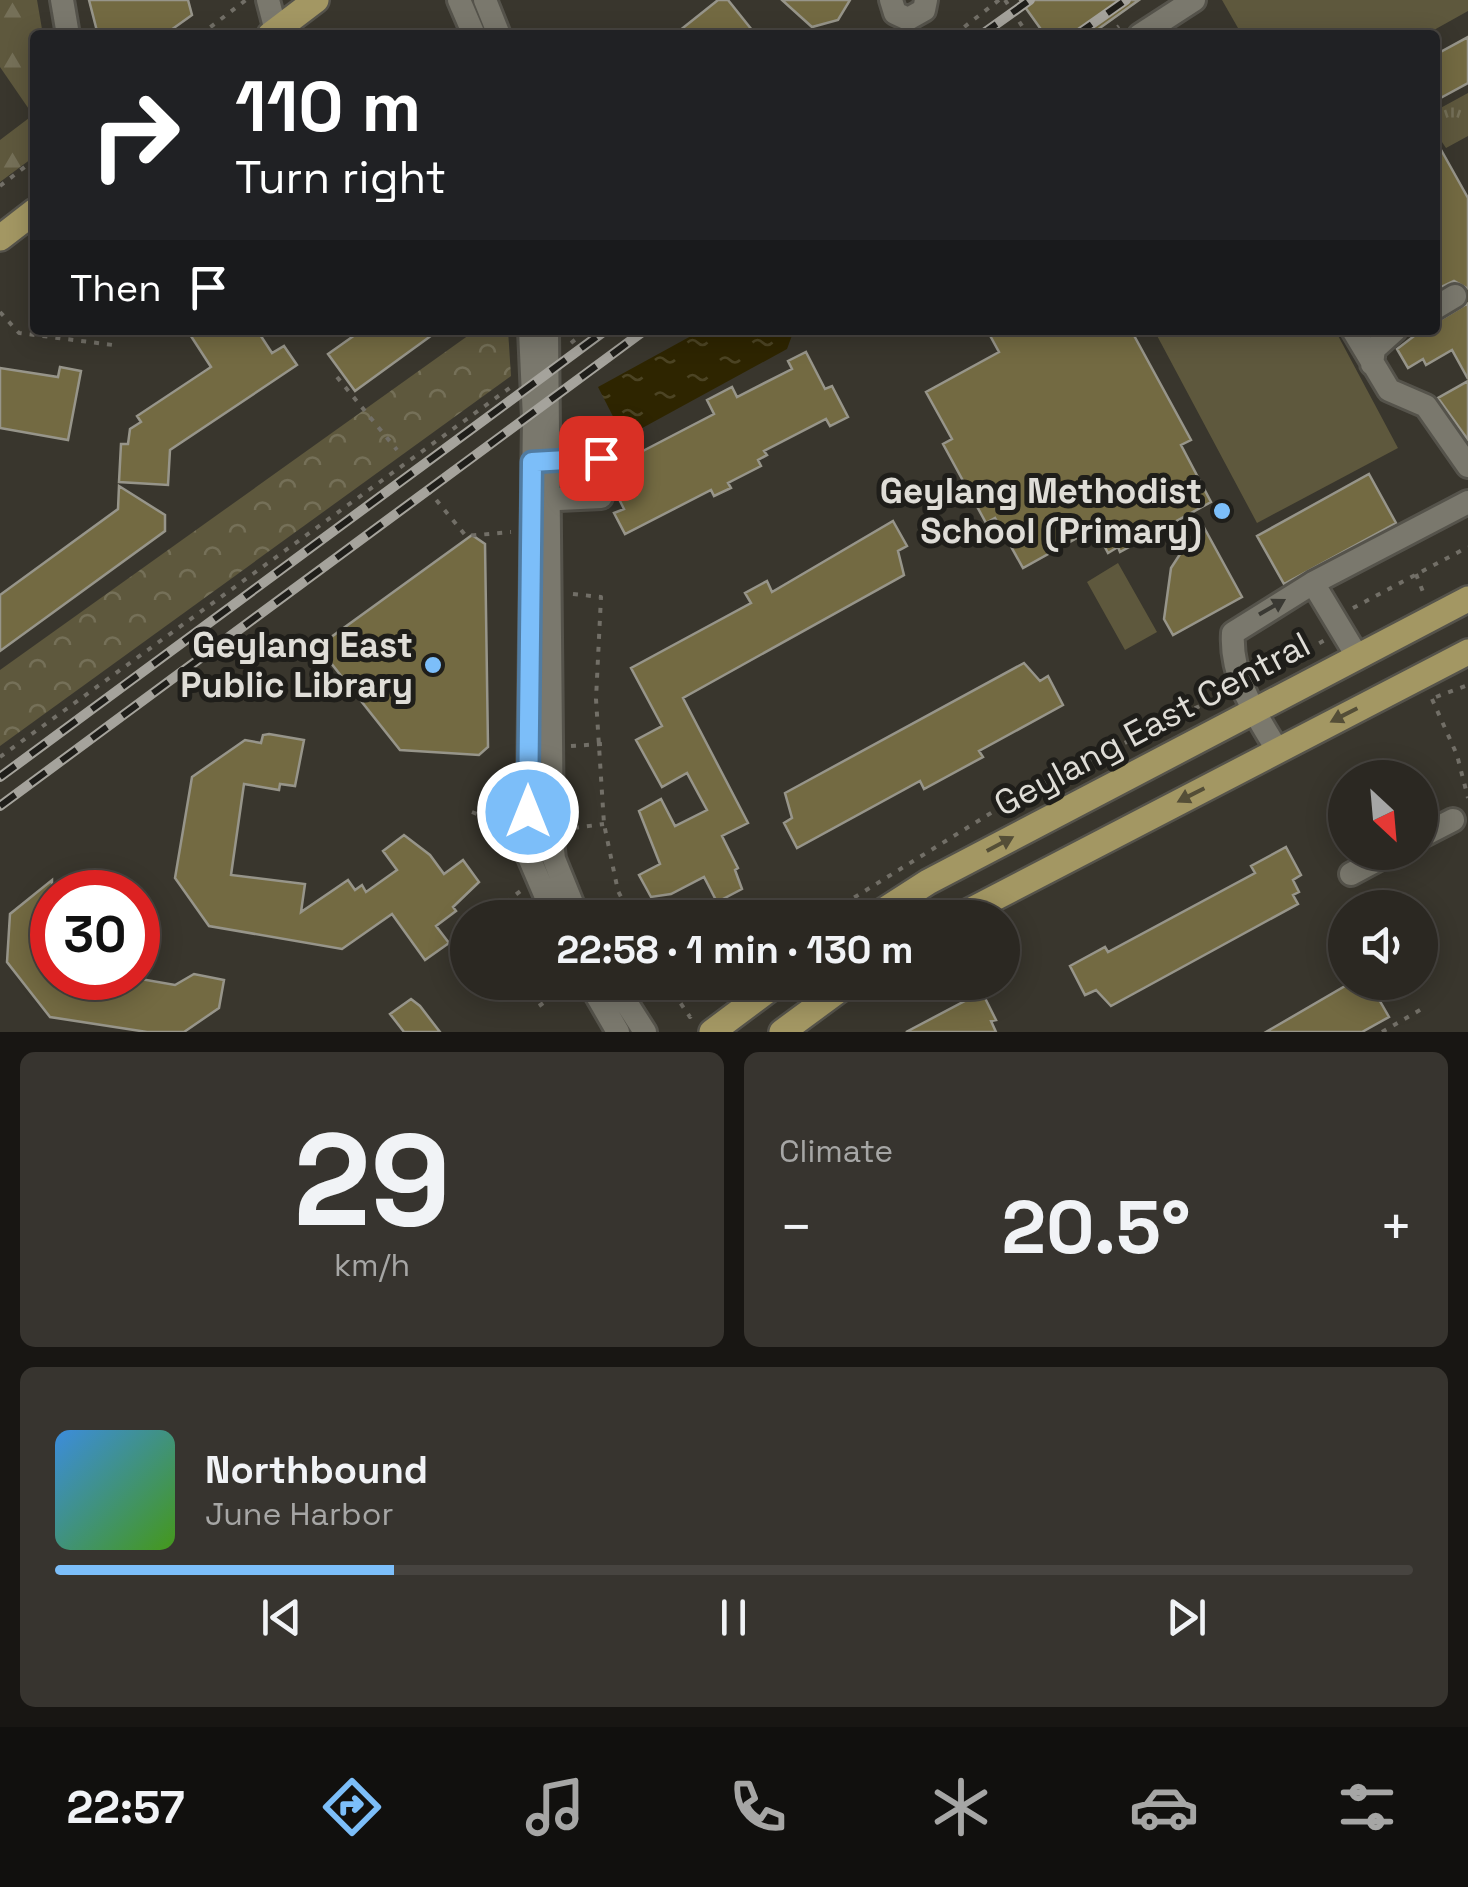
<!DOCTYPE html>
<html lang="en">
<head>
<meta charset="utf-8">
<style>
	:root { --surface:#2b2822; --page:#37342f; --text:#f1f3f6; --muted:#a6a6a5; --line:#474440; --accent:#7cbef9 }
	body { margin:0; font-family:"Space Grotesk",sans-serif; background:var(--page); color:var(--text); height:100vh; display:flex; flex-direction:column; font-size:38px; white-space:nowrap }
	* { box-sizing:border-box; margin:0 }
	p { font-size:32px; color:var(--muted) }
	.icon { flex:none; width:55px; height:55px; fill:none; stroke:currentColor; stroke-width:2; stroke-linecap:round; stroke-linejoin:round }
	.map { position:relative; height:1032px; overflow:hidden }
	.side { display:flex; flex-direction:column; gap:20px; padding:20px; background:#181613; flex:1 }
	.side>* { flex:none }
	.banner { position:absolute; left:30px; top:30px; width:1410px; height:305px; border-radius:10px; box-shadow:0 5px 25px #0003,0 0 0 2px var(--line); background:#202124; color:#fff; overflow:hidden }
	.needle { width:65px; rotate:154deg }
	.tools { position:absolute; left:1328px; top:760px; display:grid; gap:20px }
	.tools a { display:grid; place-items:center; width:110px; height:110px; border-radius:50%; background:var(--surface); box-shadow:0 5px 25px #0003,0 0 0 2px var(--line); font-size:50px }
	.speed { position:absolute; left:30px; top:870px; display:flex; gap:20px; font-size:50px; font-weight:700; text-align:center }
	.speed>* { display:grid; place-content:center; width:130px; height:130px; border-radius:50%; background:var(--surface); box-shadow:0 5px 25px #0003,0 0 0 2px var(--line); line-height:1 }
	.speed .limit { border:15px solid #d22; background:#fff; color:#111 }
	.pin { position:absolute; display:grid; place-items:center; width:85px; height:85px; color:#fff; margin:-42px; border-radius:20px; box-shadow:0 5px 15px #0006 }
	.me { position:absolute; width:110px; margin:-55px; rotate:0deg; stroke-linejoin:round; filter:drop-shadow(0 0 8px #0008) }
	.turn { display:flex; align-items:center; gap:35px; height:210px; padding:0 40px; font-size:45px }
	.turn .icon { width:130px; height:130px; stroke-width:2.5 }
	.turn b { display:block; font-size:70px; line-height:85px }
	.then { display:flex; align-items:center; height:95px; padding:0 40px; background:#0003; gap:20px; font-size:38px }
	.big { font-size:75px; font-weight:600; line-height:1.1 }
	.side .widget { flex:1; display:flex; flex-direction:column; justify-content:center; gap:15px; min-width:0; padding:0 35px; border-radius:15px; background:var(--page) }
	.side .dial { align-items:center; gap:0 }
	.dial b { font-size:130px; line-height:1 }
	.song { display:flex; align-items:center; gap:30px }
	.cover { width:120px; height:120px; border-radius:15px; background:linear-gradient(135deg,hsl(210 70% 55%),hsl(100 70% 35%)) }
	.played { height:10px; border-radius:5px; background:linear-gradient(90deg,var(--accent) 25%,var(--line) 25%) }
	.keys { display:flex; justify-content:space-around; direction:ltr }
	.heat { display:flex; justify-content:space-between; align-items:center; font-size:55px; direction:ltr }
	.side .tiles { flex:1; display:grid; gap:20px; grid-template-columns:1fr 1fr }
	.widget:last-child { grid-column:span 2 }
	.trip { position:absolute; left:450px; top:900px; width:570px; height:100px; border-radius:50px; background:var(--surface); box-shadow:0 5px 25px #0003,0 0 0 2px var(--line); font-weight:600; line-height:100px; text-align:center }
	.tab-bar { display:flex; height:160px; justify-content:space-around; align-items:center; background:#11100e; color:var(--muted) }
	.tab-bar .icon { width:70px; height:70px }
	.tab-bar .selected { color:var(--accent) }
	.tab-bar b { font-size:45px; color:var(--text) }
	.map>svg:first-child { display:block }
	.grass { fill:url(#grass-tufts) }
	.forest { fill:url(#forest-firs) }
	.park { fill:url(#park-crowns) }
	.garden { fill:#5e583d }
	.water { fill:url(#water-ripples) }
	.building { fill:#736a42; stroke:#97958a; stroke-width:2.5 }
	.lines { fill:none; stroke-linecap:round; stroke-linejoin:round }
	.minor-casing { stroke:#55534b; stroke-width:28 }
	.major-casing { stroke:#55534b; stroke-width:30 }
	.path { stroke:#726f67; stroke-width:4; stroke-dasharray:5 8; stroke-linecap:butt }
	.minor { stroke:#7a786d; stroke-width:22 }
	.major { stroke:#a39763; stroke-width:25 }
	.rail-casing { stroke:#a5a39c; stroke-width:10 }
	.rail { stroke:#1f1e1a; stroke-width:6; stroke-dasharray:19; stroke-linecap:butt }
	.oneway { fill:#3a3933 }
	.oneway2 { fill:#544e37 }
	.route-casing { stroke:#517ca2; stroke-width:25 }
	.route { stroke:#7cbef9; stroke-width:18 }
	.poi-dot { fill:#7cbef9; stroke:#1f1e1a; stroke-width:4 }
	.labels { text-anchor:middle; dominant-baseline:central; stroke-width:10; stroke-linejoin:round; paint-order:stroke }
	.poi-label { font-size:35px; font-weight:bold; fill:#dfddd7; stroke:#1f1e1a; text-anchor:end }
	.street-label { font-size:35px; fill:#dfddd7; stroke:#1f1e1a }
</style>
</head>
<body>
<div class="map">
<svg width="1468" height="1032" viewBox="0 0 1468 1032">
	<defs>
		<pattern id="grass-tufts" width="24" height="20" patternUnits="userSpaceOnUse" patternTransform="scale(2.5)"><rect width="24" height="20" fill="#5e583d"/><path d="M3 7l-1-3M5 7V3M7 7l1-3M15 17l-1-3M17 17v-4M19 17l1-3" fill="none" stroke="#757058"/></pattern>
		<pattern id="forest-firs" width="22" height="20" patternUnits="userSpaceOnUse" patternTransform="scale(2.5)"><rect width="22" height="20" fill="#5e583d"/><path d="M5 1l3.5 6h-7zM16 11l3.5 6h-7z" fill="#757058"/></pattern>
		<pattern id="park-crowns" width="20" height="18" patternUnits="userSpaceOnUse" patternTransform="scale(2.5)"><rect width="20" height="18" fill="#5e583d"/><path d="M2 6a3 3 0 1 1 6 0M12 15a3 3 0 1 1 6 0" fill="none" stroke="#757058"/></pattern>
		<pattern id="water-ripples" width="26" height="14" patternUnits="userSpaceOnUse" patternTransform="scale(2.5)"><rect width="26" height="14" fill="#2e2500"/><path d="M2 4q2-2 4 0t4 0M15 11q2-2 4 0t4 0" fill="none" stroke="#4c4424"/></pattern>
	</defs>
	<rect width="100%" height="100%" fill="#39362d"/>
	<path class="grass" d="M1468,93V136L1446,148L1442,142L1435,146V111Z"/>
	<path class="forest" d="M0,0H37L43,35H35V156L0,182V140L33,115L0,67Z"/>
	<path class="park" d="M476,330H508L511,376L0,746V670Z"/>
	<path class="garden" d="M1222,0H1468V11L1425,35H1242Z
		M1154,330H1335L1398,448L1257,523Z
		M1118,563L1157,632L1125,650L1087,582Z"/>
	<path class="water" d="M702,330H794L787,349L624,438L598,387Z"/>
	<path class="building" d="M89,0H188L192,15L164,35H98Z
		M718,0H728L756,35H674Z
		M782,0H850L838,20L812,27Z
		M1020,0H1139L1090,35H1045Z
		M1468,37V83L1435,101V55Z
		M1435,139L1468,198V289L1454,281L1435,290Z
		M1468,303V379L1452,350L1426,365L1423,359L1408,368L1397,349L1422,330H1435V323Z
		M187,330H257L272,353L284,346L297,365L170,450L168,485L119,482L121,444H128L130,429L141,422L137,416L211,367Z
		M362,330H439L355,391L328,354Z
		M987,330H1131L1191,440L1181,445L1211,502L1120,552L1118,547L1108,553L1095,528L1023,568L995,518L986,523L943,444L952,439L926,392L999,352Z
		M806,352L825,389L832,386L848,417L830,426L826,419L764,451L767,455L758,460L761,466L728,483L731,488L714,496L711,490L625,534L614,513L624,509L616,493V465L714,414L707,400L732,387L737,397L792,369L788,361Z
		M60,367L81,371L68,440L0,428V368L58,377Z
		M1468,381V440L1438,398Z
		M1369,474L1396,523L1284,584L1257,536Z
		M119,486L165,515V531L0,651V595L118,509Z
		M893,521L907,546L898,551L904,575L683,698L748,823L722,836L738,868L735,870L742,889L717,902L704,877L671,894L651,897L639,875L660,864L639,811L661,799L675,826L707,810L687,773L662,787L636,740L662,726L631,668L751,603L745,593L767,581L772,592Z
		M1201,522L1242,597L1173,635L1164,619L1171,568Z
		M472,535L485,544L488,747L479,755L400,750L323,653V643Z
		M1024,663L1040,681L1048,676L1063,705L979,751L983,757L924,789L920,781L797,848L784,823L792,818L785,793Z
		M269,734L304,740L295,786L280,784L279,790L244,784L231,875L305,884L301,912L348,880L355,890L362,885L366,892L397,870L383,851L404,835L430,855L444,874L463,860L479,882L453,907L456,911L436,926L449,943L425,960L392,914L342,949L209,926L175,878L192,777L245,740L261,743L263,735Z
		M1286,847L1301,875L1293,880L1299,892L1293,895L1298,904L1111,1006L1096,990L1085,995L1070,966L1105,947L1108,952L1255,873L1251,866Z
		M52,880V978H135L175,985L194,974L224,980L219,1008L184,1032H147L50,1017L7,962L10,914Z
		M1352,982H1369L1389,1017L1362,1032H1266Z
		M982,992L996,1020L991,1021L996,1032H906Z
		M411,999L420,1006L440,1032H404L390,1014Z"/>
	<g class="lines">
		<g class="minor-casing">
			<path id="minor" d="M62,0L68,35
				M268,0L276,31
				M459,0L474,35
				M485,0L499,35
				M891,0L895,13L908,19L924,10L926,0
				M1140,35L1194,0
				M1435,308L1455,296
				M530,330L534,419L528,855L555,918
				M547,330L552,841L554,859L578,918
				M1353,330L1389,390L1426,406L1468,466
				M1372,364L1374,349L1395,330
				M536,462L601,458V497L538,500
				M1313,583L1357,656
				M1278,751C1256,715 1230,677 1233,633L1313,583L1468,502
				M1420,837L1453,820
				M1351,874L1392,852
				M589,982L618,1032
				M613,982L645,1032"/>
		</g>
		<g class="major-casing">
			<path id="major" d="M270,35L316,0
				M0,238L35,211
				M872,918L928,882L1468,599
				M956,918L1468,652
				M712,1032L779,982
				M782,1032L850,982"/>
		</g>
		<path class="path" d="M1005,0L1028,35
			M200,35L246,0
			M954,35L999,0
			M1107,35L1119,26
			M0,186L35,159
			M0,312L19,333L113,345
			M571,343L587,330
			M337,377L397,450
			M428,490L466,536L511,532
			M1416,574L1425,597
			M573,594L601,597L596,699L604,824L618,891L632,918
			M1353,608L1468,547
			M1285,662L1325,640
			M1436,697L1468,685
			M1432,699L1457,755L1468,798
			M571,746L602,744
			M0,757L511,387
			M472,812L505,825
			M574,828L604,824
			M1358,908L1367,903
			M1343,915L1345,914
			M485,918L522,890
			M821,918L1025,792L1222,695
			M666,982L690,1017L697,1011
			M880,982V983
			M721,994L735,982
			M539,1006L569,985
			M1382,1032L1425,1007"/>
		<use href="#minor" class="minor"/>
		<use href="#major" class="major"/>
		<g class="rail-casing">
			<path id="rail" d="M981,35L1030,0
				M1076,35L1126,0
				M0,777L606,330
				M0,806L645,330"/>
		</g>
		<use href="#rail" class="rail"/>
	</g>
	<defs><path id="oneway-solid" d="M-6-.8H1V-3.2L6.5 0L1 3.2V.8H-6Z" transform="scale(2.5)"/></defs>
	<use class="oneway" href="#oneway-solid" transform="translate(1272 607) rotate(-30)"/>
	<g class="oneway2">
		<use href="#oneway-solid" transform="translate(1344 715) rotate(153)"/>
		<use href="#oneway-solid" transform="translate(1191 795) rotate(153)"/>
		<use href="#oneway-solid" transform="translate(1000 844) rotate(-28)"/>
	</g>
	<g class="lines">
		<g class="route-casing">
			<path id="route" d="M528,812L532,462L601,458"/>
		</g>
		<use href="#route" class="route"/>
	</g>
	<g class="poi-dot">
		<circle cx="1222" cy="511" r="10"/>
		<circle cx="433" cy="665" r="10"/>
	</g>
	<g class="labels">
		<g class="poi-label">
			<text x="1202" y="491">Geylang Methodist<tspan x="1202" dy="40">School (Primary)</tspan></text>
			<text x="413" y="645">Geylang East<tspan x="413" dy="40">Public Library</tspan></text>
		</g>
		<g class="street-label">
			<text transform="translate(1152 724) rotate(-28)">Geylang East Central</text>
		</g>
	</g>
</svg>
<div class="tools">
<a><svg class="needle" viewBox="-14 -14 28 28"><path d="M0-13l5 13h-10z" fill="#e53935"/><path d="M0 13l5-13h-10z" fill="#a6a6a5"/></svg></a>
<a><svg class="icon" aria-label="sound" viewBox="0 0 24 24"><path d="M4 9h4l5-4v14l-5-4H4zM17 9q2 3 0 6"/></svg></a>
</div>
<div class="speed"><div class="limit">30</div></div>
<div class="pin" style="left:601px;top:458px;background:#d93025"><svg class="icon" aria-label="arrive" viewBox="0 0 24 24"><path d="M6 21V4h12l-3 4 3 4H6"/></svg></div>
<svg class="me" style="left:528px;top:812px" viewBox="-20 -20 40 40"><circle r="17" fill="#7cbef9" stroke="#fff" stroke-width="3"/><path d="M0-11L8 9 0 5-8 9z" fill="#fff"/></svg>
<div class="trip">22:58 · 1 min · 130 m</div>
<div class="banner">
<div class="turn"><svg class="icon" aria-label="right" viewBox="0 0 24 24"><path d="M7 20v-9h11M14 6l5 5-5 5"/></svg><div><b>110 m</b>Turn right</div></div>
<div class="then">Then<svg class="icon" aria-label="arrive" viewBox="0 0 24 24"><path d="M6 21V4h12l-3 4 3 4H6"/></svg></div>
</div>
</div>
<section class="side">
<div class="tiles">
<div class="widget dial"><b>29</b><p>km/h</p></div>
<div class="widget"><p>Climate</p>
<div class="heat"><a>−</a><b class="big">20.5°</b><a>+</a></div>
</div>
<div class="widget">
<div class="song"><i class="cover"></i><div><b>Northbound</b><p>June Harbor</p></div></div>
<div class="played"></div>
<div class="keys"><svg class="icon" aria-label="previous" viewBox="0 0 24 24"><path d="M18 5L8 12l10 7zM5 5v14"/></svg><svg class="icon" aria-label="pause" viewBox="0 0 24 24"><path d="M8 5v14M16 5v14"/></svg><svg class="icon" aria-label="next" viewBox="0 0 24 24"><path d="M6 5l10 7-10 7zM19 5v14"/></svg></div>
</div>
</div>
</section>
<nav class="tab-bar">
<b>22:57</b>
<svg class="icon selected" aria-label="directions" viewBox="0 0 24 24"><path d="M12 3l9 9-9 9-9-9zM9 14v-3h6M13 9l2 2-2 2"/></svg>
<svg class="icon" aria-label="music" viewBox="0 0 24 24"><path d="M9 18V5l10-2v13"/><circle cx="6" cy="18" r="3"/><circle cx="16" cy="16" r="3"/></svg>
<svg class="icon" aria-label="phone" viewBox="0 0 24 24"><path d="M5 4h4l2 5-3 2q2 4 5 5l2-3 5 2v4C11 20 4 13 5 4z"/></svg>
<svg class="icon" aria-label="climate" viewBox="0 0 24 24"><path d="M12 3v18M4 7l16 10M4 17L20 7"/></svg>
<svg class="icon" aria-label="car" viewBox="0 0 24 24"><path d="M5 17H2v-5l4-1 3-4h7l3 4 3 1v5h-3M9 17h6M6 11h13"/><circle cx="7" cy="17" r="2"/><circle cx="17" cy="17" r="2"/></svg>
<svg class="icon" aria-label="filters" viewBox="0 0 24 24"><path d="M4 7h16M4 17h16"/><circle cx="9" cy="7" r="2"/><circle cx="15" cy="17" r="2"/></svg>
</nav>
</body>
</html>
